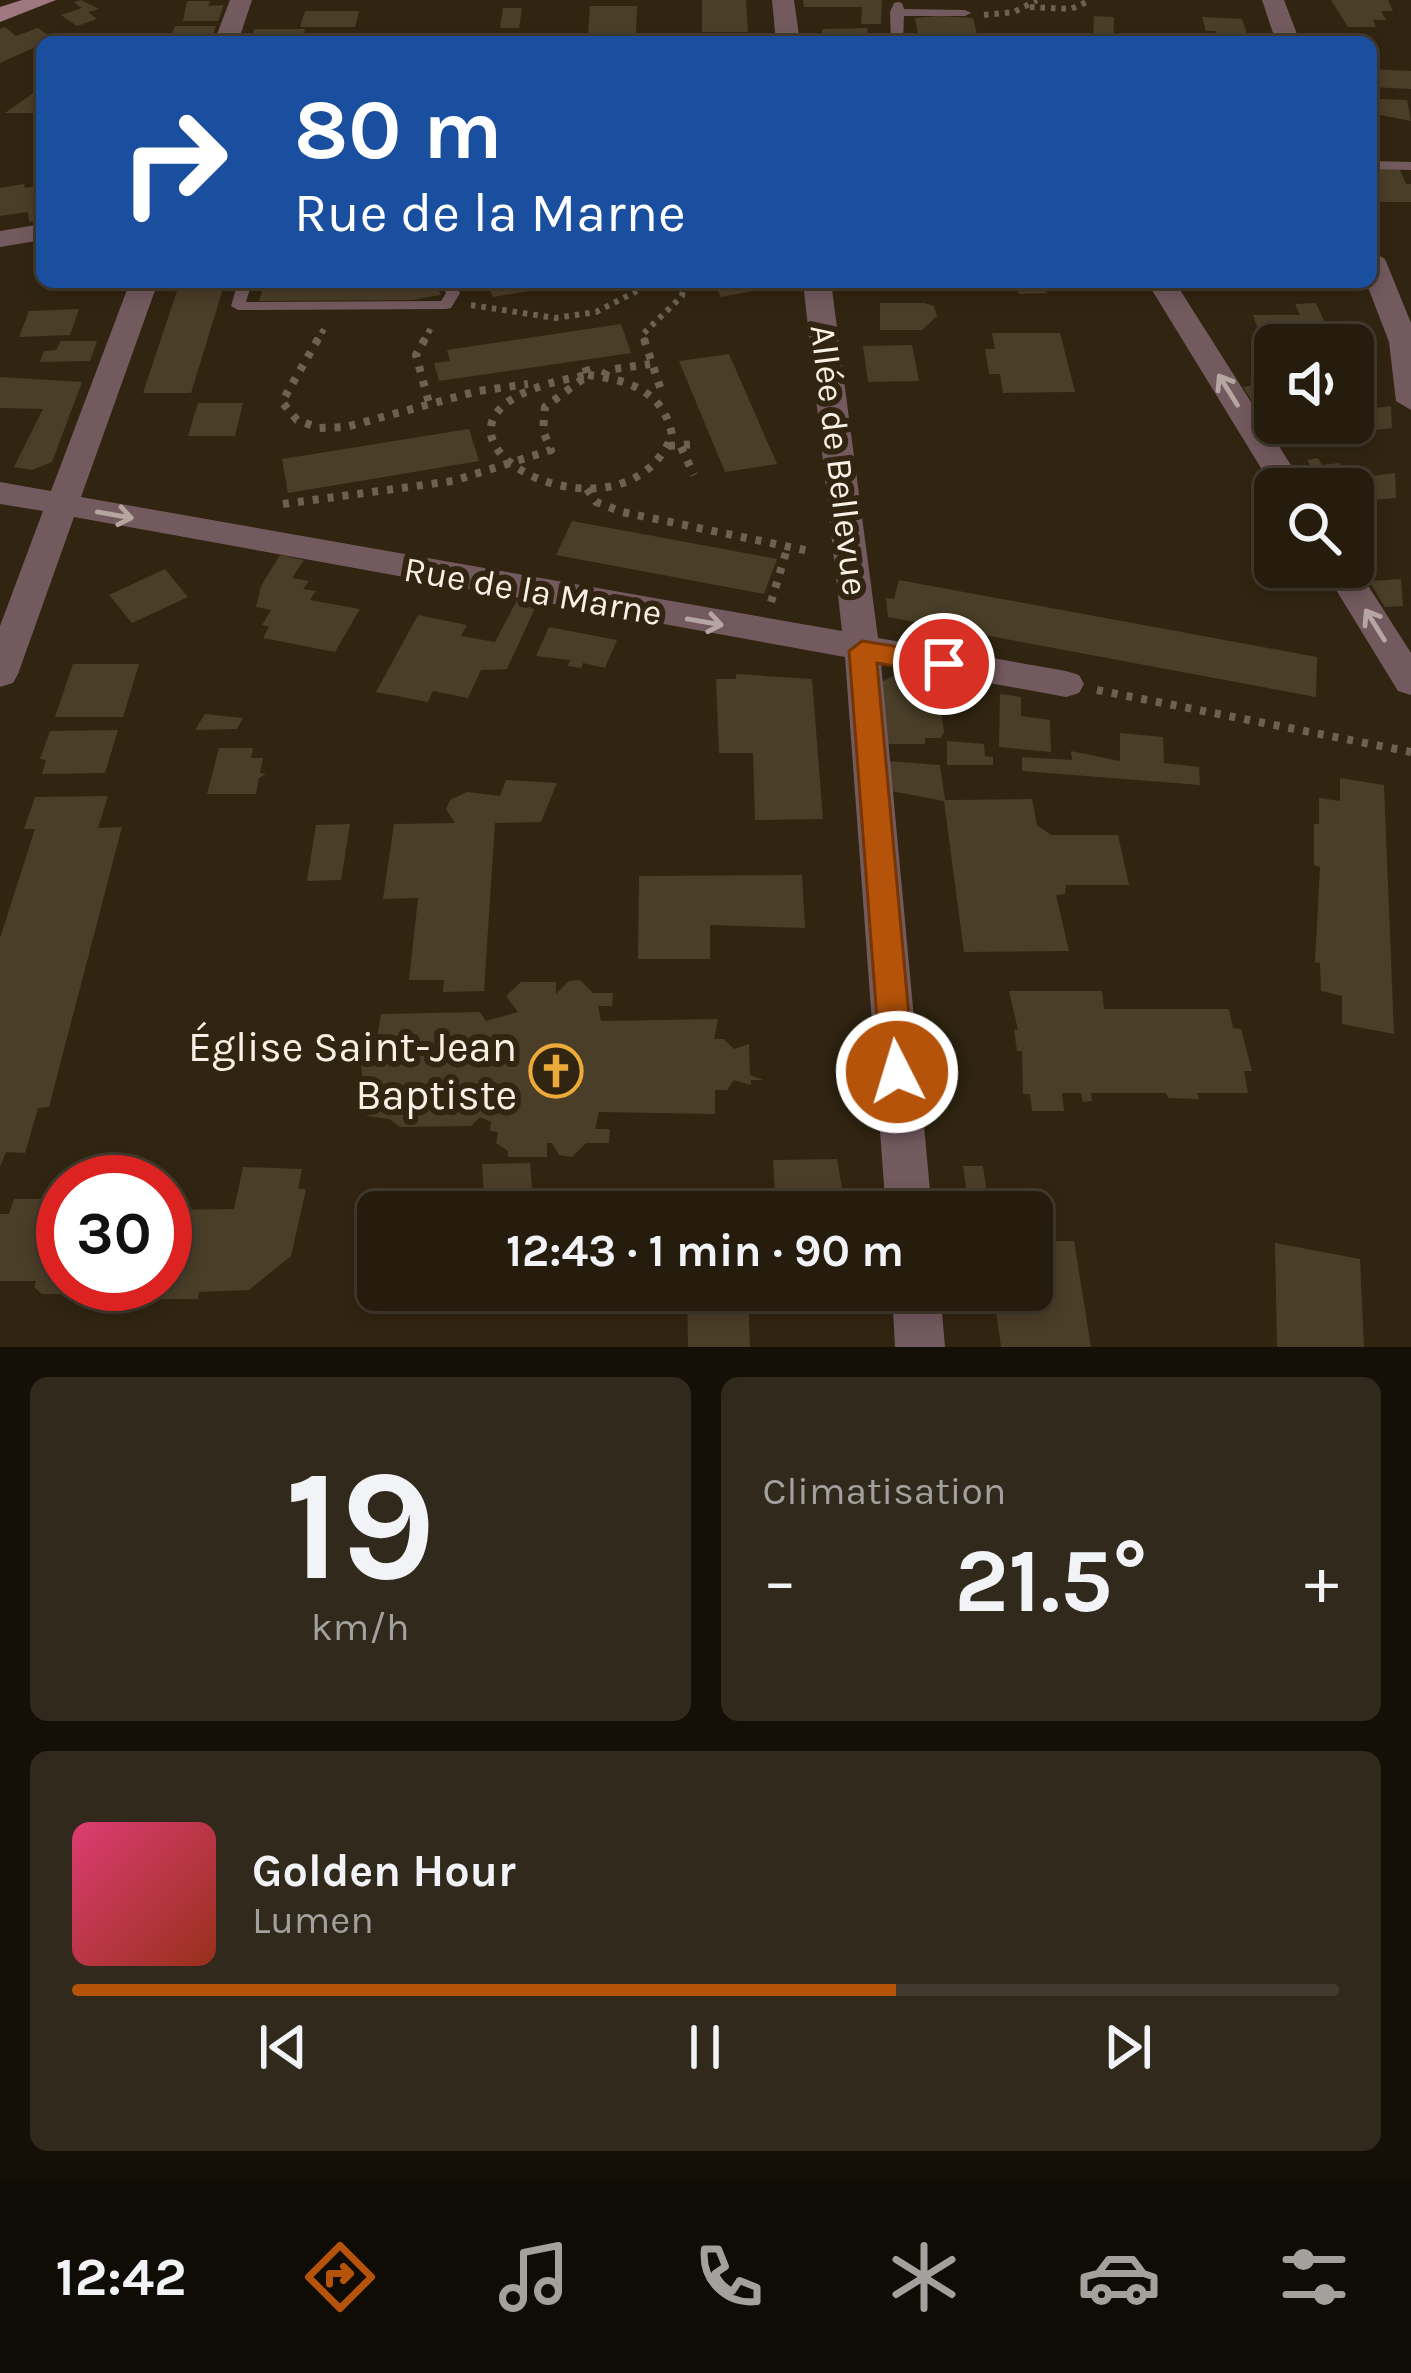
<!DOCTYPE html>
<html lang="fr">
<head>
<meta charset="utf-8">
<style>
	:root { --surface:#251c0d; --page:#31291b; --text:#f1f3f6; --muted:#a3a19d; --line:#423a2e; --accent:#b45309 }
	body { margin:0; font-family:Karla,sans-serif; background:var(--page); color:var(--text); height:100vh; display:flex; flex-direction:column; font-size:45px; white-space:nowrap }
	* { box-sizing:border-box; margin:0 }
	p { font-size:39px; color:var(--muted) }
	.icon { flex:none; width:66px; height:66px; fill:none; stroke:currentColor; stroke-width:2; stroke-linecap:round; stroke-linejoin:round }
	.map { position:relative; height:1347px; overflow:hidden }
	.details { display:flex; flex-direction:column; gap:30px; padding:30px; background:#140f07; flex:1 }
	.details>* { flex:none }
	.banner { position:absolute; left:36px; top:36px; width:1341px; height:252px; border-radius:18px; box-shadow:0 6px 18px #0003,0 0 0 3px var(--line); background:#1a4fa0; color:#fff; overflow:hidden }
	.fabs { position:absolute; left:1254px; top:324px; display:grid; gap:24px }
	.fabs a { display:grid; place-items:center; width:120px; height:120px; border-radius:18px; background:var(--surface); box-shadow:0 6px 18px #0003,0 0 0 3px var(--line); font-size:60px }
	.speed { position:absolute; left:36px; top:1155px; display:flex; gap:24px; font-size:60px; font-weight:700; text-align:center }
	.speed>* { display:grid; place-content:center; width:156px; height:156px; border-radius:50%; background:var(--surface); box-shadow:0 6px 18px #0003,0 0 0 3px var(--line); line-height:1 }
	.speed .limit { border:18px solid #d22; background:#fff; color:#111 }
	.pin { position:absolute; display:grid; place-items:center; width:102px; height:102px; color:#fff; margin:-51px; border:6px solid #fff; border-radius:50%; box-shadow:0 3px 12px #0007 }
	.me { position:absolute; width:132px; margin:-66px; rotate:355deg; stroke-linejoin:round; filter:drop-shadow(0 0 9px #0008) }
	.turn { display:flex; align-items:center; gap:42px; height:252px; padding:0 60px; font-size:54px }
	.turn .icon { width:156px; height:156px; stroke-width:2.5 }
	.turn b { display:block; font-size:84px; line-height:102px }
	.big { font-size:90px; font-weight:700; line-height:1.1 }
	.details .widget { flex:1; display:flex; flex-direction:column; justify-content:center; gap:18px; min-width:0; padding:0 42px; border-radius:18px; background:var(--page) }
	.details .dial { align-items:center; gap:0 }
	.dial b { font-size:156px; line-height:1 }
	.song { display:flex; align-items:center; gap:36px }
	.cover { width:144px; height:144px; border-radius:18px; background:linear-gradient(135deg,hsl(340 70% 55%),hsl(10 70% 35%)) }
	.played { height:12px; border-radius:6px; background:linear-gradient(90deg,var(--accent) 65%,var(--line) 65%) }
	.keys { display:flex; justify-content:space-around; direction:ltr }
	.heat { display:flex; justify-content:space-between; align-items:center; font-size:66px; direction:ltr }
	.details .tiles { flex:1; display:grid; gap:30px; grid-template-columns:1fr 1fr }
	.widget:last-child { grid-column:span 2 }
	.trip { position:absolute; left:357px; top:1191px; width:696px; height:120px; border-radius:18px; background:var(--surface); box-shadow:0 6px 18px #0003,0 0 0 3px var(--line); font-weight:700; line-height:120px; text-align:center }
	.tab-bar { display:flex; height:192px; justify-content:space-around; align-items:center; background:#0f0b05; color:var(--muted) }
	.tab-bar .icon { width:84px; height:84px }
	.tab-bar .current { color:var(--accent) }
	.tab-bar b { font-size:54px; color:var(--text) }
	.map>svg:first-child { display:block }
	.building { fill:#4a3e28 }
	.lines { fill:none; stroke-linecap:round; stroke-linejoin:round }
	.path-far1 { stroke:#6d6251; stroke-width:6; stroke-dasharray:4.5 6; stroke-linecap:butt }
	.path { stroke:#6d6251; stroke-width:8; stroke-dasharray:6 9; stroke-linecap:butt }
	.lane { fill:#735a5f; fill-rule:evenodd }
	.street { fill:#735a5f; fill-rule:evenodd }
	.secondary { fill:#9e777f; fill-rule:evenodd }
	.oneway { stroke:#b6a6a2 }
	.route { fill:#b45309; stroke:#753606; stroke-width:3 }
	.labels { text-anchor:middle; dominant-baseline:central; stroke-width:12; stroke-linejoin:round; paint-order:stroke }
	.street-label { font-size:36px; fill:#f9f1e5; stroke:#312511 }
	.near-poi-label { font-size:42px; fill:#f9f1e5; stroke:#312511; text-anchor:end }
</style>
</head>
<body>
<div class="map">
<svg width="1411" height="1347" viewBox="0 0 1411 1347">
	<rect width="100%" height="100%" fill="#312511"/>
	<path class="building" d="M81,0L99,9L88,12L97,19L77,26L61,15L82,8L74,2Z
		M702,0H746L748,32H702Z
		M803,0H882L881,24H861L862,7H804Z
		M1331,0H1388L1393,11H1381L1386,20H1373L1376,27H1348Z
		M187,1H210L208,6L224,5L218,21H183Z
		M590,6H637L636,34H588Z
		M503,8H522L519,28H500Z
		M305,11H359L355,27H300Z
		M939,16L973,18L977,34H918L915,18Z
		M1094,16L1114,17L1113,42H1093Z
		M1202,17L1242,19L1250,42H1218L1215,31H1206Z
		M175,26H216L210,42L146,38L149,33H172Z
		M5,27L16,36L38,28L53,39L0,63V29Z
		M867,28L869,42H824L822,29Z
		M254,29H305L303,37H294L292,42H252Z
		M1371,69L1411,71V89L1371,87Z
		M42,87L38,107L42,113H5Z
		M1380,99L1407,100L1411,121L1380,115Z
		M1371,167H1399L1406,184H1411V202H1373Z
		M24,184L25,188L42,185V220L29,222L28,212L0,216V188Z
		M180,282H225L191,393H143Z
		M265,282H435L441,295L412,300L259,301Z
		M487,282H533L536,290L493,297Z
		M713,282H759L763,289L721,297Z
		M1003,282H1041L1047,293L1019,294L1017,289H1005Z
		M880,303H925L934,306L937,316L922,330H880Z
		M1316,303L1329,332H1259L1253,315H1300L1295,304Z
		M79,309L70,335L19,337L29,311Z
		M621,324L631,353L439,381L434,363L450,361L447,350Z
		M992,333H1060L1075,392L1003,393L1000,374H989L985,349H995Z
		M61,341H97L90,361L40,362L44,351L56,350Z
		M912,345L919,381L868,382L863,346Z
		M729,354L777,464L725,472L679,361Z
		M0,377L82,382L52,462L32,470L14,467L43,409L0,408Z
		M1275,377V423H1288L1289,435L1274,436L1243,387L1254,385L1250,379Z
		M198,403H243L235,436H188Z
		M1391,406L1392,428L1327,436L1318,423H1353V411Z
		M469,429L479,461L288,493L282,459Z
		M1318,458L1322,465L1339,463L1349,479L1395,473L1396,498L1374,500L1370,494L1361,495L1372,513L1353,516V489H1309L1296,469L1311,467L1307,460Z
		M572,521L777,559L764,594L556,555Z
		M280,555L304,560L292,578L309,581L303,589L316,591L310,600L360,609L335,652L263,638L269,627L262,625L271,610L256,607L261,586Z
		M165,569L188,597L132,623L109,595Z
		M1401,579L1403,606L1385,607L1369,581Z
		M899,580L1317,657L1316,697L888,617L886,598L894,599Z
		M517,600L537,604L507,669L481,670L468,698L433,691L428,702L376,692L418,615L467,625L461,636L495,642Z
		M549,627L617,640L605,668L583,663L581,668L568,666L570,660L536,656Z
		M73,664H139L123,717H55Z
		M736,674L812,679L823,819L755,820L753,753H719L716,679H736Z
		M896,674L950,684L952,694L939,693L944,733L940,738H925V744H886L880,683Z
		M1000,694L1021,697V716L1050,720L1051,752L999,747Z
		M205,714L243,718L237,729L195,730Z
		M118,730L105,773L42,774L46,760L40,759L50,731Z
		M1120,733L1163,737L1164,763L1199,767L1200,785L1022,771V757L1072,760L1071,751L1120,761Z
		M947,741L984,744L985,756L993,757V765H947Z
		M219,748H253L251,758H263L260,773L266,774L259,778L256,794H207Z
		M888,761L940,765L945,800L1032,799L1037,825L1051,835H1118L1129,885H1066L1065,894L1056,895L1069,951L964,952L944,801L891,791Z
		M1340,778L1384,785L1394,1034L1342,1024V996L1321,991L1320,963L1315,962L1320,867L1314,865V824H1319V798L1340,801Z
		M506,780L557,783L541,822L495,823L484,991L443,992L444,980H409L418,898L383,899L394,824L455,823L446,809L450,800L467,792L500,796Z
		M108,796L98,828L122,827L49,1107L38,1108L25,1153L6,1152L0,1167V938L35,829H24L35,797Z
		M350,824L341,880L307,881L316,825Z
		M802,875L805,928L710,925V959H638L639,876Z
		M580,980L593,993H613L612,1006H598L601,1021L718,1019L714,1039H724L734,1049L749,1044L750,1075L763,1080H751V1085L734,1080L727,1090H715V1114L599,1112L595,1129H610L609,1143H586L572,1157L559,1155L552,1143H547V1157H508V1151L496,1143L498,1132L490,1131L491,1122L480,1117L471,1126L400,1127L389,1119L367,1116L370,1088L363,1082L361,1066L375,1049L381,1014L480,1012L486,1021L518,1012L506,996L521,982H556V994L569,981Z
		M1009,991H1102L1104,1009H1229L1233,1028L1241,1029L1252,1071H1244L1248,1093H1197L1199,1099L1168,1098L1166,1093H1091L1092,1101L1083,1102L1081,1093H1062L1064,1111H1032L1030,1094H1023L1022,1051H1017L1014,1030H1018Z
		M837,1159L843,1194L860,1195L861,1212H776L773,1160Z
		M530,1163L534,1212H485L482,1164Z
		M963,1166H983L987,1193L967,1194Z
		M243,1167L302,1169L298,1189H306L291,1256L249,1290L199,1292L198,1299H122L124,1294H42L34,1287L36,1281H0V1214H9L14,1199H63V1284H165V1210L234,1209Z
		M1032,1241H1074L1091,1347H1001L993,1290H1032Z
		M1275,1243L1360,1259L1364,1347H1277Z
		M687,1290H748L750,1347H688Z"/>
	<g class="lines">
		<path class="path-far1" d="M1030,7L1071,9L1091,0
			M984,15L1014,12L1037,0
			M471,305L555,318L596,312L655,282
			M316,342L324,329
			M423,342L432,326
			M645,342L642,335L682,296L684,282"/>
		<path class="path" d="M318,339L282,402L297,420L319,428L346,427L478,391L528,384
			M425,339L416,355L429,403
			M644,339L661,390
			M588,375C628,380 664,391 672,435C619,569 349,414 588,375Z
			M604,376L607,370L650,364
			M669,446L695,444
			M681,447L694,475
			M587,489L596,502L622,512L814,552
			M283,504L453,481L551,450L543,431L545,407L588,375L585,366
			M771,602L788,546
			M1097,690L1411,752"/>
		<path class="lane" d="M898,2L902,3L904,9L965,10L971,13L965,16H904L903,42H891L890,12L894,3Z
			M1371,161L1411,162V170L1371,169Z
			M238,282H252L246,302L441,301L446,293L440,282H454L460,293L451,308L446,309L238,310L231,306Z"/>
		<path class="street" d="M230,0H252L238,42H214Z
			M772,0H794L800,42H776Z
			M1262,0H1284L1300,42H1276Z
			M42,224V240L0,247V231Z
			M1371,251L1385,259L1411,323V410L1396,401L1389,342L1366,282H1371Z
			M130,282H158L81,497L842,631L803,282H831L878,638L1066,671L1079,675L1084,684L1079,693L1066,697L881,663L932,1212H886L845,657L74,517L18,674L13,683L0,687V626L43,511L0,504V482L51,491Z
			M1147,282H1175L1306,489L1275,491Z
			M1353,562L1411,653V695L1398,691L1322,567H1353Z
			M892,1290H940L945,1347H895Z"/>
		<path class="secondary" d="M22,0H56L0,22V7Z"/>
	</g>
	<defs><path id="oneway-shaft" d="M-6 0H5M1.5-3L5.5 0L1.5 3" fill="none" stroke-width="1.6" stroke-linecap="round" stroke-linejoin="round" transform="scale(3)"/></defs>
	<g class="oneway">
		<use href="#oneway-shaft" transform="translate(1228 390) rotate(-122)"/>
		<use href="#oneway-shaft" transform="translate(115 515) rotate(10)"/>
		<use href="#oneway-shaft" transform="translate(705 622) rotate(10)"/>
		<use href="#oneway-shaft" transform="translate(1375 625) rotate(-122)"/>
	</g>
	<path class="route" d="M862,641L944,654L957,664L944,674L877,663L914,1072L909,1082L897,1086L886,1082L881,1072L849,651Z"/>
	<defs>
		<g id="church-ring" transform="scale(2.7)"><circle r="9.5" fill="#312511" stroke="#ebaa39" stroke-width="1.5"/><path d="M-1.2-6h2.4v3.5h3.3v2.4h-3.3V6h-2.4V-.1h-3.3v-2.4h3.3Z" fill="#ebaa39"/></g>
	</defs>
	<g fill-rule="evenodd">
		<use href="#church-ring" x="556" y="1071"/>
	</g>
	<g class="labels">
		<g class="street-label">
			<text transform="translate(839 460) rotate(83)">Allée de Bellevue</text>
			<text transform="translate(533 591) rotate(10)">Rue de la Marne</text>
		</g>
		<g class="near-poi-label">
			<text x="517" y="1047">Église Saint-Jean<tspan x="517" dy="48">Baptiste</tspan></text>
		</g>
	</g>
</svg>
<div class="fabs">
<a><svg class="icon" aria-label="sound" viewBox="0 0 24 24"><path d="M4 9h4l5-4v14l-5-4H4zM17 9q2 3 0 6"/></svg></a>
<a><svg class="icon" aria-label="search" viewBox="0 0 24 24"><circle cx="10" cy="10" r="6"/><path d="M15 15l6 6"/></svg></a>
</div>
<div class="speed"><div class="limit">30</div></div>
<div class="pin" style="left:944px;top:664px;background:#d93025"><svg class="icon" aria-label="arrive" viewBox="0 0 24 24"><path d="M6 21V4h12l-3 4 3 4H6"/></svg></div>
<svg class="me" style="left:897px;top:1072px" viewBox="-20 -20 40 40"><circle r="17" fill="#b45309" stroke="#fff" stroke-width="3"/><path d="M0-11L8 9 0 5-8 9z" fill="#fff"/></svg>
<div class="trip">12:43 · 1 min · 90 m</div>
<div class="banner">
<div class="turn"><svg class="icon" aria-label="right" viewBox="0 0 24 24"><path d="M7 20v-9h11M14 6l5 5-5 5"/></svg><div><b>80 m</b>Rue de la Marne</div></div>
</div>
</div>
<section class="details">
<div class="tiles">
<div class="widget dial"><b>19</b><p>km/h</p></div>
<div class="widget"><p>Climatisation</p>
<div class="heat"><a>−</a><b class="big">21.5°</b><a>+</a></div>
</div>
<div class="widget">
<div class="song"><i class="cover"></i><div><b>Golden Hour</b><p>Lumen</p></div></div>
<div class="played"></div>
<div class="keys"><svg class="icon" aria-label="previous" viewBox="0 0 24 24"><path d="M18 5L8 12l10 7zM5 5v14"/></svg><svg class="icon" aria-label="pause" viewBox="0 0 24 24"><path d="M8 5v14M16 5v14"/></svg><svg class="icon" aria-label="next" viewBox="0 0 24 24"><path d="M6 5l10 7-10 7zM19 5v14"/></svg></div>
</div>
</div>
</section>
<nav class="tab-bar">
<b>12:42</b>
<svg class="icon current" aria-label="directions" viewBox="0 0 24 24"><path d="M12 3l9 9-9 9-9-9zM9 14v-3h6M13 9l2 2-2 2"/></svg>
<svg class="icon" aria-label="music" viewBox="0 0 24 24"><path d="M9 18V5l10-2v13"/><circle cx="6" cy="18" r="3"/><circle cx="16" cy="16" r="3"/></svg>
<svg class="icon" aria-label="phone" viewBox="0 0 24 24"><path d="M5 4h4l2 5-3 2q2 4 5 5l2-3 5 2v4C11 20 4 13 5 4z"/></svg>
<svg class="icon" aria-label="climate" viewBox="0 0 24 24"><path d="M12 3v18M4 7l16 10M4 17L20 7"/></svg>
<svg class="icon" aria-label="car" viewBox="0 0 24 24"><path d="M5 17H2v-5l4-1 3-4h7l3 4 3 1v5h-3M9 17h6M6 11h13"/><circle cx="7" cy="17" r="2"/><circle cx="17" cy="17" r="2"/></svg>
<svg class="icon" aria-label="filters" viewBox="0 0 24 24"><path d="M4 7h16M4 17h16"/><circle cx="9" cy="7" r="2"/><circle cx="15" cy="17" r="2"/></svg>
</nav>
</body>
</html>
